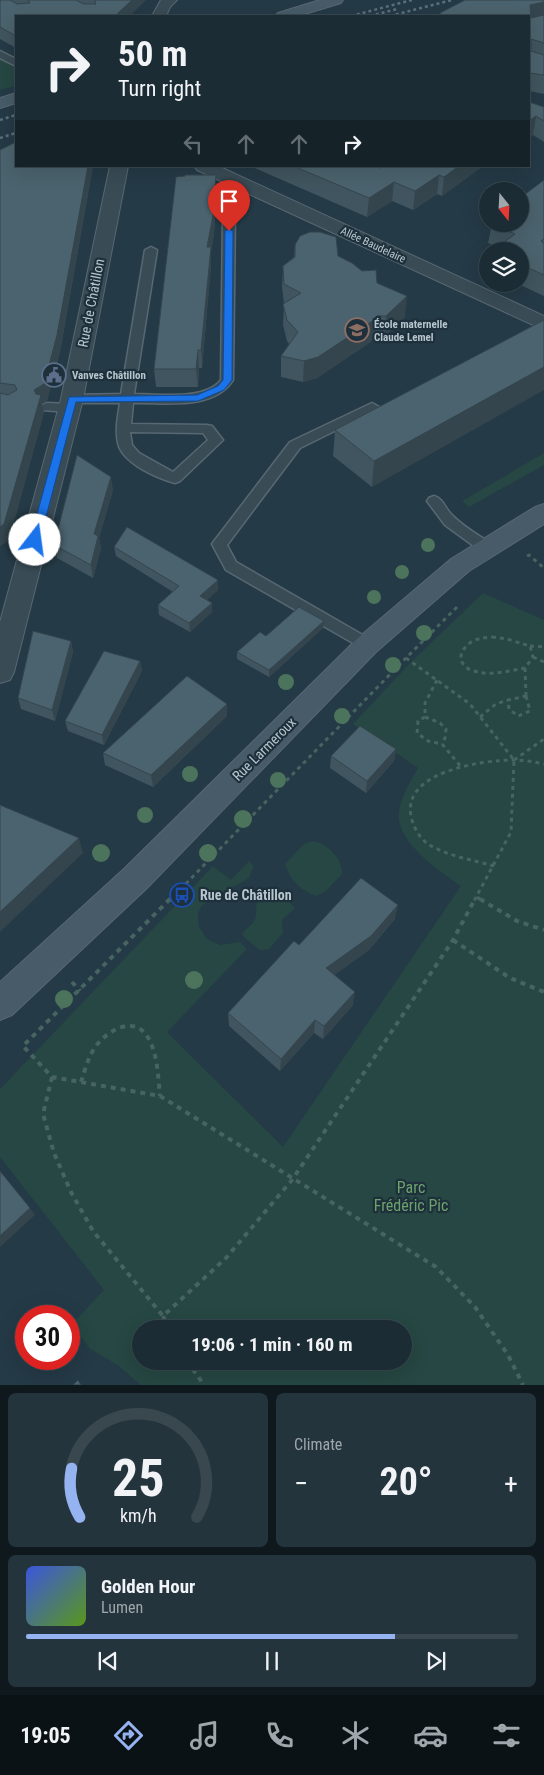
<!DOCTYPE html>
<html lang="en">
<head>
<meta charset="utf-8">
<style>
	:root { --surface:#1b2c34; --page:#24343c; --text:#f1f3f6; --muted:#a0a7ac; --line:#39484f; --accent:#95b2f1 }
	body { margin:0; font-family:"Roboto Condensed",sans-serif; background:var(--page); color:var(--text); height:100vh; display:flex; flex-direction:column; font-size:19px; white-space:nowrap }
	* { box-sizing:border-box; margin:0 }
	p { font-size:16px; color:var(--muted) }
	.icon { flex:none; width:28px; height:28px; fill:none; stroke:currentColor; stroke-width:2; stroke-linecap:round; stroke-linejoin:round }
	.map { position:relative; height:1385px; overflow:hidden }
	.drawer { display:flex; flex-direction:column; gap:8px; padding:8px; background:#0f181d; flex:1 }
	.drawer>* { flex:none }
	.banner { position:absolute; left:15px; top:15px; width:515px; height:152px; border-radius:0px; box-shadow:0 5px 20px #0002,0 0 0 1px var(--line); background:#1b2c34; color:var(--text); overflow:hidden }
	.needle { width:32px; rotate:162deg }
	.fabs { position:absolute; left:479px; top:182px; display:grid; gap:10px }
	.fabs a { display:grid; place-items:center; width:50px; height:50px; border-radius:50%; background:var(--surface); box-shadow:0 5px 20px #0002,0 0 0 1px var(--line); font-size:25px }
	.speed { position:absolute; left:15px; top:1305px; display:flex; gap:10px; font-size:25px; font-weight:700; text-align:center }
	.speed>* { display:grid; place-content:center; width:65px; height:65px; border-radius:50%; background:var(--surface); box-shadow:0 5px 20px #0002,0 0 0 1px var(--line); line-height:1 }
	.speed .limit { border:8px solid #d22; background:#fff; color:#111 }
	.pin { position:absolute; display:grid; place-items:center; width:42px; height:42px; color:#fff; margin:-51px -21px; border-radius:50% 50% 50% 0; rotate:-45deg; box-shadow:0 0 5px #0007 }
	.pin .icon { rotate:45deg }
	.me { position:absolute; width:55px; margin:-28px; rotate:15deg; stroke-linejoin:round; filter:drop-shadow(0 0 4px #0008) }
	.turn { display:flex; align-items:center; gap:18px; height:105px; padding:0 20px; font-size:22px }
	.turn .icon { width:65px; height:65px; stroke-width:2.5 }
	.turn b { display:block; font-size:35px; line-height:42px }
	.lanes { display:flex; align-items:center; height:48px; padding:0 20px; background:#0003; justify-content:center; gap:25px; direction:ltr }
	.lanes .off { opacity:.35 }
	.big { font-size:38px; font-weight:700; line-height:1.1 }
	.drawer .tile { flex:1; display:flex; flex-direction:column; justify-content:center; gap:8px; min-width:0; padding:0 18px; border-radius:8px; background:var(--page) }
	.drawer .dial { align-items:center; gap:0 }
	.dial svg { height:130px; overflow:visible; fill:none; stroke:var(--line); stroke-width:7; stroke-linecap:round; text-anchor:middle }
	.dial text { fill:var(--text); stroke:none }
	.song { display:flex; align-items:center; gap:15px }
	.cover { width:60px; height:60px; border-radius:8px; background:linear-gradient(135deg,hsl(230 70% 55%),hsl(90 70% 35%)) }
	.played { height:5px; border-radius:2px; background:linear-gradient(90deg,var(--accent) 75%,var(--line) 75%) }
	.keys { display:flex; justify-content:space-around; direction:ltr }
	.heat { display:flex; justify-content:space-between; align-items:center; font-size:28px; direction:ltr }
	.drawer .tiles { flex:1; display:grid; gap:8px; grid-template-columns:1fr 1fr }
	.tile:last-child { grid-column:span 2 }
	.trip { position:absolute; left:132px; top:1320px; width:280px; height:50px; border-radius:25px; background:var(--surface); box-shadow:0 5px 20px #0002,0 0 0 1px var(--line); font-weight:700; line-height:50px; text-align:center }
	.menu { display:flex; height:80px; justify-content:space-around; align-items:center; background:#0b1215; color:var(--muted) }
	.menu .icon { width:35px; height:35px }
	.menu .on { color:var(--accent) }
	.menu b { font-size:22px; color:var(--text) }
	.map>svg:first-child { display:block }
	.green { fill:#264743; fill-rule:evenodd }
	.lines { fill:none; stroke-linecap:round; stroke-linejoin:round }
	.service-casing { stroke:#586872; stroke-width:3 }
	.minor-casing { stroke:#586872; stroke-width:2 }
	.secondary-casing { stroke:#586872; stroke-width:2 }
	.path-far1 { stroke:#476461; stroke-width:3; stroke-dasharray:4 4; stroke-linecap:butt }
	.path { stroke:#476461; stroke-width:4; stroke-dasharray:5 5; stroke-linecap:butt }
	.service { fill:#394b55; fill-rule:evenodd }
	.minor { fill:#394b55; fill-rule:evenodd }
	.secondary { fill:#475b68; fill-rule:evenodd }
	.rail { stroke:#5b707c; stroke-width:2.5; stroke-dasharray:3 3; stroke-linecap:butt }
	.tree { fill:#4c735b }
	.wall { fill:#40555f }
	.shaded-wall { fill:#34454d }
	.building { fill:#4b636e; stroke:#34454d }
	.route { fill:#1a73e8; stroke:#114b97 }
	.labels { text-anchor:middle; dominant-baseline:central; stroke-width:4.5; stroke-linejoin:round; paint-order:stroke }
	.far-street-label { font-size:11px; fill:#b7c5ce; stroke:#1e303b }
	.far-poi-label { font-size:11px; font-weight:bold; fill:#b7c5ce; stroke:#1e303b; text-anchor:start }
	.street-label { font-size:14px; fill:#b7c5ce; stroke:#1e303b }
	.poi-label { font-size:14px; font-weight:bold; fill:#b7c5ce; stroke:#1e303b; text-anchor:start }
	.near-park-label { font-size:16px; fill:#6ca26c; stroke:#1e303b }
</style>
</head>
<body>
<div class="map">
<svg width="544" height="1385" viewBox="0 0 544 1385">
	<rect width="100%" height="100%" fill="#243a46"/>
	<path class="green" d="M0,50L16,59V86L0,90Z
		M544,453V465L469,507L462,501Z
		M483,593L544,620V1385H141L116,1364L90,1349L72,1324L104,1290L0,1157V1089L213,866L231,880L249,861L254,866L249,878L202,905L198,913L199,927L207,939L220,945L240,942L247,949L167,1032L283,1147L461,886C438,870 395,842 399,811C401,796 411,781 418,768L353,724L411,662ZM141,1329H404V1361H141Z
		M313,841C328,844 342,858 342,874L327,890L317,896C300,891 291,881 285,864L304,844Z
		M273,889L284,896L295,908L282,920L283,933L269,949L260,950L244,937L242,933L253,923L256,917L257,895Z"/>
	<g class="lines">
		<g class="service-casing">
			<path id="service" d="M0,51L16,59V66L0,58Z
				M229,210L235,213L233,380C213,411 165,402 133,403L131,424L207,425L212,426L223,440L180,481L175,483C157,478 122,463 118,443C115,430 118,416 120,403H72L65,399L72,395L121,394L145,250L151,247L157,250L134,394C158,394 205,401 221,380L223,213ZM130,432L203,433L208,440L173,472L139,453L132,445Z
				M46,403L70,404L77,408L70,412L41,410L39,407Z
				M372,403L379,407L377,410L300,448L227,545L236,562L373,641L375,645L373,649L367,651L226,570L212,544L290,442Z
				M434,496C442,498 445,507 450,513C462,526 478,535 492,544L494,548L492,552L487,553L482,552L445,525L427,501L429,498Z"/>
		</g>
		<g class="minor-casing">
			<path id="minor" d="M161,0H177L170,7L166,16H152Z
				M110,166H128L83,399L14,672L10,680L0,683V622L61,399Z
				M194,166H218L544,316V330L197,170Z"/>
		</g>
		<g class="secondary-casing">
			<path id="secondary" d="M320,0H343L341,3L298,16H275L278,13Z
				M16,93V103L0,108V98Z
				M544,504V524L469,571L376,652L147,888L12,1015L0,1020V982L125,868L358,638L451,559L535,507Z"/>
		</g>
		<path class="path-far1" d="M527,556L529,555L544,568
			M457,607L406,658L470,704L514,760L511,832L474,901
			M492,637L507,639L530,646L533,657L525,668C508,671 488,677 471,670C455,663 460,648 473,641C479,638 485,638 492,637Z
			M530,646L544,647
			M533,657L544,662
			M525,668L526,696
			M437,680L425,703V717L418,721L417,733L428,741L442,744L462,768
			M526,696L530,711L518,716L509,709L508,700Z
			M425,717L440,723L446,729L445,738L442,744
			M480,717L496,704L508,700
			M514,760L544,739
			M494,866C473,860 447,856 428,844C419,838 413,826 411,816C402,771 484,760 514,760C524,760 534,762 544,764
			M477,897L482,901
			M169,901L406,658"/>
		<path class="path" d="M170,899L23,1046L52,1077L160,1096L436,1267L475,1307L508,1355L523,1385
			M480,899L517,921L544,930
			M453,940L510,978L544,992
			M72,982L80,991
			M52,1077L43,1114L54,1153L71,1192L93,1231L163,1316L226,1258L292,1180L453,940L475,899
			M81,1082C85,1070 88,1057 96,1046C107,1031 133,1015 147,1036C158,1053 158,1077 160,1096
			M163,1316L169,1329
			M187,1361L204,1385"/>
		<use href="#service" class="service"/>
		<use href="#minor" class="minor"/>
		<use href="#secondary" class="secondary"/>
		<path class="rail" d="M351,16L412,0
			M370,16L397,9
			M390,16L452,0
			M0,120L16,115
			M0,138L16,133"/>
	</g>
	<g class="tree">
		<circle cx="428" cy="545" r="7"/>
		<circle cx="402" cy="572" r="7"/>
		<circle cx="374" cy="597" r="7"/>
		<circle cx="424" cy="633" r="8"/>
		<circle cx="393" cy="665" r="8"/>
		<circle cx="286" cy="682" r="8"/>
		<circle cx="342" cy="716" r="8"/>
		<circle cx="190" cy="774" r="8"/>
		<circle cx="278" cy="780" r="8"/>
		<circle cx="145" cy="815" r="8"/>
		<circle cx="243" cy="819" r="9"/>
		<circle cx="101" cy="853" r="9"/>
		<circle cx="208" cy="853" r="9"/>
		<circle cx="194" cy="980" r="9"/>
		<circle cx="64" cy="999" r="9"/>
	</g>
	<path class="wall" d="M0,0H146L16,16V48L0,39Z
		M544,0V94L529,91V16H439L440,13Z
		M529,102L544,107V142L533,135L529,138Z
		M0,150L16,166H93L60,352L47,401L42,404L44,412L9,540L0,546Z
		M250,166H375L380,168L483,166L442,196L437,194L413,210L392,201L367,217Z
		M544,180V296L518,284H520V251L498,247L488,243L492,224H520Z
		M216,193L214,234L211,251V265L202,368H199L198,387H156L154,369Z
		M295,245L338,256L377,283L405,317L384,337H375L369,343L317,378L303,382L281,377V356L289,344L287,341L283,325L284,304L282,287L283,266L294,257Z
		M544,320L372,487L333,456L335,430Z
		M113,490L99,538L101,549L93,578L57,558L54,545Z
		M114,547L218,580V590L207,600L212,603V612L190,632L159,615L158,605L173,592L116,556Z
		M323,628L269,677L237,659V652L266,636Z
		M71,641L73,652L55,721L21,709L18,698Z
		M140,661L142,671L104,745L68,731L65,721Z
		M227,704V716L153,787L105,765L103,753Z
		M396,749L394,761L366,793L330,768L331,756Z
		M395,919L369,950L334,975L353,1005L323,1039L314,1033L280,1071L229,1026L228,1013L299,945Z"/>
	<path class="shaded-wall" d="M132,0H146L130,16H115Z
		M544,2V19L529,23L530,5Z
		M536,116L533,135L529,138V121Z
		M88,166H93L60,352L47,401L42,404L44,412L9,540L0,546V527Z
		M459,166H483L442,196L444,177Z
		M216,175V193L214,234L211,251V265L202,368L201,350L207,247Z
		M439,175L437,194L413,210L415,191Z
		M394,182L392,201L367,217L369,198Z
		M407,296L405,317L384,337L386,316Z
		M377,316L375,337L369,343L317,378L303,382L304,361Z
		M198,350L199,368L198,387L196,369Z
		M544,367V390L372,487L374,461Z
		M111,477L113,490L99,538L101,549L93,578L91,565L94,534Z
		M218,580V590L201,606L200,596Z
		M212,603V612L190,632L189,623Z
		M324,621L323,628L269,677V670Z
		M71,641L73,652L55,721L52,710Z
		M140,661L142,671L104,745L102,735Z
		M227,704V716L153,787L151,775Z
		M396,749L394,761L366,793L367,781Z
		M79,838L83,853L0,932V912Z
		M398,905L395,919L369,950L325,982L326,968Z
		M355,992L353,1005L323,1039L324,1026Z
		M315,1020L314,1033L280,1071L281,1059Z
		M30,1208L35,1215L0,1247V1236Z"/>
	<path class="building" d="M0,0H10L17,4L30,3L28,0H76L83,4H96L95,1L94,0H132L115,16H16V36L0,27Z
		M465,0H544V2L530,5L531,18L544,15V43L531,39V51L544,55V75L529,73V16H439L442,15L440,13Z
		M529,102L544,107V121L536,116L529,121Z
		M16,142V166H88L57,335L44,384L34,390L36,394L41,395L4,524L0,527V393L8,395L17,390L15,385L0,383V150Z
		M293,166H375L380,168L384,166H459L444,177L439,175L415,191L394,182L369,198Z
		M185,175H216L213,216L207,247H211L201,350H198L196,369H154L176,177L185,176Z
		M544,180V239L541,241L544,243V275L520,264V251H492L515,234L492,224H520V198Z
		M310,232H320L336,237L338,256L352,263L362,271L376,270L377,283L407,296L386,316H377L371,322L318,357L304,361L281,356L298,332L287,320L283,304L301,293L284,284L283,266L295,257V245L300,236Z
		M544,320V367L374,461L335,430Z
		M77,455L111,477L94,534L98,536L91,565L54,545Z
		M127,527L218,580L200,596L212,603L189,623L158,605L179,586L114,547Z
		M299,607L324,621L269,670L237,652L260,632L266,636Z
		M33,631L71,641L52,710L18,698Z
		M104,651L140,661L102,735L65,721Z
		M187,676L227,704L151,775L103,753Z
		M360,726L396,749L367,781L331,756Z
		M0,805L79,838L0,912Z
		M361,878L398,905L371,936L326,968L355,992L324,1026L315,1020L281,1059L228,1013L294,941L299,945Z
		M0,1171L30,1208L0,1236Z
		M78,1380L81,1385H73Z"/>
	<path class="route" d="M229,229L233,231L232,380L224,390L198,401L76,402L40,540L35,544L31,543L30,540L69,397L197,395L218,386L223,380L225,231Z"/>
	<defs>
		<g id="school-ring" transform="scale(1.25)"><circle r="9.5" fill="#1e303b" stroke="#8d6e63" stroke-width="1.5"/><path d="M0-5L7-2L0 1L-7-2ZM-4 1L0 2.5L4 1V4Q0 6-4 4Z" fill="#8d6e63"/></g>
		<g id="civic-ring" transform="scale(1.25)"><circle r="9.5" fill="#1e303b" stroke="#5c6f8a" stroke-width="1.5"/><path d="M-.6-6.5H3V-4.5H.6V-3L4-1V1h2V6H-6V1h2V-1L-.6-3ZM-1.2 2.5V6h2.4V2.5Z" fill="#5c6f8a"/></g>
		<g id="bus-ring" transform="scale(1.25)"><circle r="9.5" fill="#1e303b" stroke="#1a4fb4" stroke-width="1.5"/><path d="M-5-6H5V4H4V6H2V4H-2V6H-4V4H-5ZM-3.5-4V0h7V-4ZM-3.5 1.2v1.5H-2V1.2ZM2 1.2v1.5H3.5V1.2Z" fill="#1a4fb4"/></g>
	</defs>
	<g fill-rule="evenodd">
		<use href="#school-ring" x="357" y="330"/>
		<use href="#civic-ring" x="54" y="375"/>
		<use href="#bus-ring" x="182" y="895"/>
	</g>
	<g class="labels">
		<g class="far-street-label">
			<text transform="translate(373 245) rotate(25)">Allée Baudelaire</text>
		</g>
		<g class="far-poi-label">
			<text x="374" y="324">École maternelle<tspan x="374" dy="13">Claude Lemel</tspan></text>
			<text x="72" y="375">Vanves Châtillon</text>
		</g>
		<g class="street-label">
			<text transform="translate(91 303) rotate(-79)">Rue de Châtillon</text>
			<text transform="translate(264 749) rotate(-45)">Rue Larmeroux</text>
		</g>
		<g class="poi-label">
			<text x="200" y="895">Rue de Châtillon</text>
		</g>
		<g class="near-park-label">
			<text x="411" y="1187">Parc<tspan x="411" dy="18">Frédéric Pic</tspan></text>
		</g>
	</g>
</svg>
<div class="fabs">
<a><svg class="needle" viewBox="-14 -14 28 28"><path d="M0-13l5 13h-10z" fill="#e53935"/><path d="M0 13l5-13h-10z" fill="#a0a7ac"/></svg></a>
<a><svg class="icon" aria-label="layers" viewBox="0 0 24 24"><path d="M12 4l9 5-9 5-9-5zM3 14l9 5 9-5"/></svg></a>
</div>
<div class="speed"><div class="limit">30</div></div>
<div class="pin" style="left:229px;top:231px;background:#d93025"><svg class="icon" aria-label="arrive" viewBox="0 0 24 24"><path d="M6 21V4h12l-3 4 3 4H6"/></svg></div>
<svg class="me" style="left:35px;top:540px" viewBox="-20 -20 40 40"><circle r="19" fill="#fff"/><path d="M0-13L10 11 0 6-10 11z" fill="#1a73e8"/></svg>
<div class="trip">19:06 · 1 min · 160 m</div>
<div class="banner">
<div class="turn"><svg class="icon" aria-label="right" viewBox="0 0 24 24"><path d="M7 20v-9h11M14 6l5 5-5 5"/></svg><div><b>50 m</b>Turn right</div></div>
<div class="lanes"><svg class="icon off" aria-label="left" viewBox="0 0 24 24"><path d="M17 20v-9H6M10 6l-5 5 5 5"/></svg><svg class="icon off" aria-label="ahead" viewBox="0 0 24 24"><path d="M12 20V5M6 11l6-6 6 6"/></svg><svg class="icon off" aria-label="ahead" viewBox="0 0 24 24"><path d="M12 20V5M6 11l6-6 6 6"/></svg><svg class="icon" aria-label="right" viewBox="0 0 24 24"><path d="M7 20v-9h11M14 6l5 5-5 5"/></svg></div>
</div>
</div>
<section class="drawer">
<div class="tiles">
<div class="tile dial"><svg viewBox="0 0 100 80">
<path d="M14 69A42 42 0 1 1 86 69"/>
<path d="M14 69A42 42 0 0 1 9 39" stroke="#95b2f1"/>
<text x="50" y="56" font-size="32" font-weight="700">25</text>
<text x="50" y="72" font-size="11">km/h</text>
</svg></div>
<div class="tile"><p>Climate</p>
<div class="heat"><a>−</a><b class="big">20°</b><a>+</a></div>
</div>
<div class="tile">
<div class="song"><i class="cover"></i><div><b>Golden Hour</b><p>Lumen</p></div></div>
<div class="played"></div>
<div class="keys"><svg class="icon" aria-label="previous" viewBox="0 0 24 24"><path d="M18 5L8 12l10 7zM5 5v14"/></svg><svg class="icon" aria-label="pause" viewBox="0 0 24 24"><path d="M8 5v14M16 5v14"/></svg><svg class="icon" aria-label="next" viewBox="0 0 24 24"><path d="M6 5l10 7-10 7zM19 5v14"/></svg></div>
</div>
</div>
</section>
<nav class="menu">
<b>19:05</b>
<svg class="icon on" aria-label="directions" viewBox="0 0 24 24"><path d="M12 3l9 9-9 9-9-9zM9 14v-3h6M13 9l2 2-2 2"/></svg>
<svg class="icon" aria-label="music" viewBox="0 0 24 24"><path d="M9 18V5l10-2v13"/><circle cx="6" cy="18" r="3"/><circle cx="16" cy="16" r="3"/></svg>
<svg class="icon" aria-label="phone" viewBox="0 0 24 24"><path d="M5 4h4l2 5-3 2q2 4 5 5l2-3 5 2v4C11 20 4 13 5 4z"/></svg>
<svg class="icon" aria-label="climate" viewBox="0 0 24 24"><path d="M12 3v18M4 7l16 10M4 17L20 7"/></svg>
<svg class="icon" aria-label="car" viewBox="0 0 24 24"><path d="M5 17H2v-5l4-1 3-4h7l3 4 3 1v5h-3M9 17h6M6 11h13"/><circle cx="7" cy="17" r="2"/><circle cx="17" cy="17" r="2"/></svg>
<svg class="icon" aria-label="filters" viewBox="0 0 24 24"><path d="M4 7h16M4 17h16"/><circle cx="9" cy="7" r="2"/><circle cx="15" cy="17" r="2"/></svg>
</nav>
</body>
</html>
